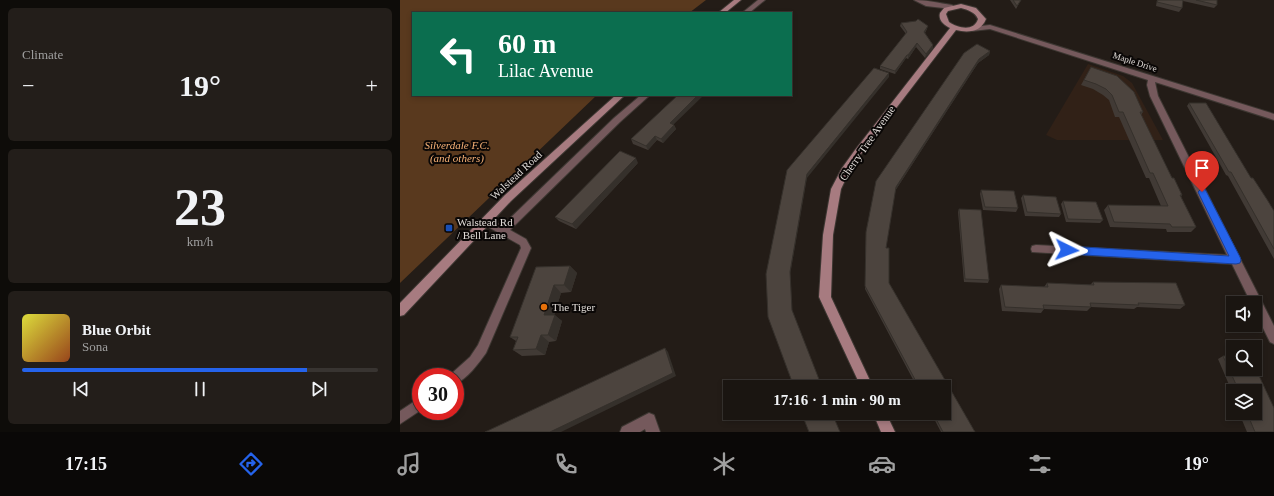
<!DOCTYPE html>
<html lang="en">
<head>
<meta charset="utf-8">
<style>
	:root { --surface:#1a1511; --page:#231e1a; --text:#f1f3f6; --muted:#9f9f9f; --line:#383431; --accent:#2563eb }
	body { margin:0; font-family:Georgia,serif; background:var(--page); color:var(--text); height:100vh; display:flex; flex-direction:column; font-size:15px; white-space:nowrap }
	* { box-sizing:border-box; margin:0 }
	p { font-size:13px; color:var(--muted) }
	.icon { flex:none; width:22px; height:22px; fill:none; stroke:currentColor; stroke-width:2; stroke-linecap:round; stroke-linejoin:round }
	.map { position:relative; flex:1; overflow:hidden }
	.details { display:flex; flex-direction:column; gap:8px; padding:8px; background:#0e0c09; width:400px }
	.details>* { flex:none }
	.guide { position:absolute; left:12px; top:12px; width:380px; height:84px; border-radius:0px; box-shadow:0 2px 6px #0003,0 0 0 1px var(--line); background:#0b6e4f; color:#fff; overflow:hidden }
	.tools { position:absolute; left:826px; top:296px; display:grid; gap:8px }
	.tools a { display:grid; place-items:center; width:36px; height:36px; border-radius:0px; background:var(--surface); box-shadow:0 2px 6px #0003,0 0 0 1px var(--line); font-size:20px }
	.speed { position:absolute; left:12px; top:368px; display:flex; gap:8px; font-size:20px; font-weight:700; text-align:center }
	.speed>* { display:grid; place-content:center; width:52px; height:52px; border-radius:50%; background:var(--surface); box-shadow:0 2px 6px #0003,0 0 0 1px var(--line); line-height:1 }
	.speed .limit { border:6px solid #d22; background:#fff; color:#111 }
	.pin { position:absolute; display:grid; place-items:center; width:34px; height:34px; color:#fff; margin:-41px -17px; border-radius:50% 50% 50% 0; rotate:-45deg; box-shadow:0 0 4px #0007 }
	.pin .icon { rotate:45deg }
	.me { position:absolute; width:44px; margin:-22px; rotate:93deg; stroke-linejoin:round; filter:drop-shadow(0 0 3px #0008) }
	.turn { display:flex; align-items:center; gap:14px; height:84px; padding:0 20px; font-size:18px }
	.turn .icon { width:52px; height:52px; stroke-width:2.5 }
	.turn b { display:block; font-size:28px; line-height:34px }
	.big { font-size:30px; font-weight:700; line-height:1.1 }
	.details .widget { flex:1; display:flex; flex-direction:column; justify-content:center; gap:6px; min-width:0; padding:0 14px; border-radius:6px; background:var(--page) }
	.details .dial { align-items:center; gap:0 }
	.dial b { font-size:52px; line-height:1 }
	.song { display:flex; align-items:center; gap:12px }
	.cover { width:48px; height:48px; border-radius:6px; background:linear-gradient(135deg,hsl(60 70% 55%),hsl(20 70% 35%)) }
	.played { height:4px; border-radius:2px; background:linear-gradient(90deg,var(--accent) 80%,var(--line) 80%) }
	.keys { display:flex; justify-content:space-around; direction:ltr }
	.heat { display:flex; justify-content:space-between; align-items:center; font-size:22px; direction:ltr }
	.trip { position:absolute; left:323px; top:380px; width:228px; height:40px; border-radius:0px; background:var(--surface); box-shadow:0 2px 6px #0003,0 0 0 1px var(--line); font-weight:700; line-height:40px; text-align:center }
	.tabs { display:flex; height:64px; justify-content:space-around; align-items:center; background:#0a0807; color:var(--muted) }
	.tabs .icon { width:28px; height:28px }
	.tabs .active { color:var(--accent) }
	.tabs b { font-size:18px; color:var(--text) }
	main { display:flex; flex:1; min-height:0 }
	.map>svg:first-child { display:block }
	.commercial { fill:#312117 }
	.green { fill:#59391e }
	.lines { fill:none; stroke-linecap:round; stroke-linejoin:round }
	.lane-casing { stroke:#3d3732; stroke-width:2 }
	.street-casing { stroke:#3d3732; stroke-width:2 }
	.secondary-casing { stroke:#3d3732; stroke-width:2 }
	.lane { fill:#75595c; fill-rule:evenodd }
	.street { fill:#75595c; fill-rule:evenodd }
	.secondary { fill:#a77b80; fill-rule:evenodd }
	.wall { fill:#413a35 }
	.shaded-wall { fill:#35302b }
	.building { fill:#4c443e; stroke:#35302b }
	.route { fill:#2563eb; stroke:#184099 }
	.transit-dot { fill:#1a4fb4; stroke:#0a0706; stroke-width:1.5 }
	.food-dot { fill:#e8710a; stroke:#0a0706; stroke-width:1.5 }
	.labels { text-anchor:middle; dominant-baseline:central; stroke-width:4; stroke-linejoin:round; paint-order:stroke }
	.far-street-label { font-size:9px; fill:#e0dbd7; stroke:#0a0706 }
	.street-label { font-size:11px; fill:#e0dbd7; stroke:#0a0706 }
	.park-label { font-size:11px; font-style:italic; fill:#f8b277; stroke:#0a0706 }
	.poi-label { font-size:11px; fill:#e0dbd7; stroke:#0a0706; text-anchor:start }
</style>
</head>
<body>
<main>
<section class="details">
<div class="widget"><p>Climate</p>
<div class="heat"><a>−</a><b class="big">19°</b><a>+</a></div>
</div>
<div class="widget dial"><b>23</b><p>km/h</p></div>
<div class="widget">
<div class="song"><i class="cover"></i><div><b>Blue Orbit</b><p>Sona</p></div></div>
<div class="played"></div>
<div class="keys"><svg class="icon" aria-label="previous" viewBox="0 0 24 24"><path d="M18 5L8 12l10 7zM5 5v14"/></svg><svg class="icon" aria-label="pause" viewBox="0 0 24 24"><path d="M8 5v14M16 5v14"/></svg><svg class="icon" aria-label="next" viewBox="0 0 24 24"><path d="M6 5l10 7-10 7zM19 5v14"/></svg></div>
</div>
</section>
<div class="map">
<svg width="874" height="432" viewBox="0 0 874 432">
	<rect width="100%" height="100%" fill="#231c17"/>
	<path class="commercial" d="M688,64L723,76L732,83L763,140H657L646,135Z"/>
	<path class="green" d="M0,0H306L289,13H13V95H197L0,283Z"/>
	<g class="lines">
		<g class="lane-casing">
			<path id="lane" d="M358,0H365L349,13H342Z
				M241,95H250L220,122L110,230L126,239L131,248L86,353C78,364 68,378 55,384V377H50L51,374L70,357L78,345L121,248L120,245L83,224L81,221L83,218H89L102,226L214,118Z
				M21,397V410L0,424V411Z"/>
		</g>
		<g class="street-casing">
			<path id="street" d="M514,0C526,0 539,3 552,5L555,7L552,9L526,6Z
				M590,25L874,114V120L755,82L758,96L874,326V344L870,342L855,312V303H851L832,264L632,252L631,249L632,246L636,245L827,255L750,96L747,85L748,80L590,29L572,31L568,29L572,27Z
				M249,413L254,415L260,432H246L245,429L240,432H220L222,427Z"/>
		</g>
		<g class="secondary-casing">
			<path id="secondary" d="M334,0H341L325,13H318Z
				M561,4L576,8L586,19C581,32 568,33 556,30L461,154L449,172L441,189L433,235L431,297L473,387H461L419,297L423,235L431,189L442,168L455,150L550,28C544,25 538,20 540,13L544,8ZM561,8C568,10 575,12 578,19C574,32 558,28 549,22L546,14L548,11Z
				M216,95H225L111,201L4,315L0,316V303L105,195Z
				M473,413H486L495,432H481Z"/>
		</g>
		<use href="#lane" class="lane"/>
		<use href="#street" class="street"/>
		<use href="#secondary" class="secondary"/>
	</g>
	<path class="wall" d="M610,0H621L616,9Z
		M755,0H817V5L814,8L783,1L782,8L779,12L756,6L757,0Z
		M501,23L527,29L525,33L533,45V48L525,58L516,47L508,59L506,58L495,74L480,69V66L506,34L500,26Z
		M590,51L589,55L578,63L495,191L486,248L489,283L575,432H541L531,413H544V387H517L465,289L466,236L564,53Z
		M691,67L743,112L741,115L772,178L782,195L781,197L796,227L791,232H767L766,229L710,227L704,210L708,205L761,206L749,178H746L719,117H715L709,100L703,95L693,89L681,85Z
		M789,103L851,178L874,211V259L828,176L826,175L787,106Z
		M274,125L276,129L263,143L257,140L248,150L233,144L231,139Z
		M238,163L176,229L159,221L155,217Z
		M581,190L618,208L616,212L583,210L580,194Z
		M623,195L661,214L659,217L625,216L621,198Z
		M663,201L703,220L700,223L666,222L661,204Z
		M559,209L589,280L588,283L564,282L558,212Z
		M170,266L177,273L171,292L161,293L154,315L162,321L156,341L149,342L145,355L122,356L113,350L116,341L110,337Z
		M693,282L785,305L780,309L737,307L734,309L691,307L687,311L644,309L641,313L602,311L599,289L601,285L644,287L647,283L690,285Z
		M823,356H833V369H855V367L874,408V432H847L839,413H855V391H833V394L818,359Z"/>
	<path class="shaded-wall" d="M528,26L527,29L523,35L524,32Z
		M517,43L516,47L508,59V55Z
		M533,45V48L525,58L526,54Z
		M590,51L589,55L578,63L495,191L496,187L579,59Z
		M507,55L506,58L495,74V71Z
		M489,73V77L407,178L390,275L393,313L390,272L407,174Z
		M298,95H304L271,127L270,123Z
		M274,125L276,129L263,143L261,139Z
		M255,136L257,140L248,150L246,146Z
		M236,158L238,163L176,229L172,224Z
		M170,266L177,273L171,292L164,285Z
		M154,285L161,293L152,322L144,315Z
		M155,315L162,321L156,341L148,335Z
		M141,335L149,342L145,355L136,349Z
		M265,348L268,352L276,376L161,432H150Z"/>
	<path class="building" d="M613,0H621L617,6Z
		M758,0H783L782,8L757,2Z
		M796,0H817V5Z
		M518,19L528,26L524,32L533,45L526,54L517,43L508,55H507L495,71L480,66L507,32L501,23L516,21Z
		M577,44L590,51L579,59L496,187L486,248H489V283L575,432H543L533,413H544V387H519L465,286L466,232L476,181L564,53Z
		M691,67L717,76L734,92L743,112H740L772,178H774L782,195H780L796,227H772L770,224L714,222L708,205L768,206L753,173H750L723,112H719L712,95L706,89L696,84L684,80Z
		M474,68L489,73L407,174L390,272L392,310L422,387H394L368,317L366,274L387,170Z
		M278,95H298L270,123L274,125L261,139L255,136L246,146L231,139Z
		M789,103H806L851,178H853L868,201L874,211V249L831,172H829Z
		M220,151L236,158L172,224L155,217Z
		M581,190L614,191L618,208L585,207Z
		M623,195L656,197L661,214L627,212Z
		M663,201L696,202L703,220L668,219Z
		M559,209L581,210L589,280L565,279Z
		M170,266L164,285H154L144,315H155L148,335H141L136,349L113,350L118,337H110L136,267Z
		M693,282L776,283L785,305L738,303L739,305L690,303L691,307L643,305L644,309L605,307L601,285L648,287L647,283L694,285Z
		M265,348L273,373L150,432H85Z
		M823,356H833V369H855V367L874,408V432H855L847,413H855V391H839Z
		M404,413H432L440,432H409L403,417L405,416Z"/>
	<path class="route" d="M802,188L805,189L840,257L841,260L840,263L836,264L667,254L663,253L662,250L663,248L667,246L829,256L798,192Z"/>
	<rect class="transit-dot" x="45" y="224" width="8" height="8" rx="2"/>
	<circle class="food-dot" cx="144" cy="307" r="4"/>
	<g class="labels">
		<g class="far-street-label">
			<text transform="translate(735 62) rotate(18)">Maple Drive</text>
		</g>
		<g class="street-label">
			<text transform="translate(467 143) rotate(-55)">Cherry Tree Avenue</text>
			<text transform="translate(116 175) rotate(-43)">Walstead Road</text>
		</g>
		<g class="park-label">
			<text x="57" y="145">Silverdale F.C.<tspan x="57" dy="13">(and others)</tspan></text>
		</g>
		<g class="poi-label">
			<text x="57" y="222">Walstead Rd<tspan x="57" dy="13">/ Bell Lane</tspan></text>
			<text x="152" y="307">The Tiger</text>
		</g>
	</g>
</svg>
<div class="tools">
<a><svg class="icon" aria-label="sound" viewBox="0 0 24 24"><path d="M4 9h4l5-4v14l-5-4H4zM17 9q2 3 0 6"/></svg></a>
<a><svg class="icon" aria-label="search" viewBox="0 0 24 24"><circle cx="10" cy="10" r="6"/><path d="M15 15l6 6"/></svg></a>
<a><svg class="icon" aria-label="layers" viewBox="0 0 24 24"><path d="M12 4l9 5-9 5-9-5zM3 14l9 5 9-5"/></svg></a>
</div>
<div class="speed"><div class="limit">30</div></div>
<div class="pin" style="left:802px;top:192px;background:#d93025"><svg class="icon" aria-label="arrive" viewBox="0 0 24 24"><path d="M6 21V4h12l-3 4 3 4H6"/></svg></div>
<svg class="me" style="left:667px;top:250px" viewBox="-20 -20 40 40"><path d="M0-17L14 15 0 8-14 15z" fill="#2563eb" stroke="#fff" stroke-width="4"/></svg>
<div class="trip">17:16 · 1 min · 90 m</div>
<div class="guide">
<div class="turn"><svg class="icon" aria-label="left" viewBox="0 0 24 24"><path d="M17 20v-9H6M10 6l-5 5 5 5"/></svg><div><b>60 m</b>Lilac Avenue</div></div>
</div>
</div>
</main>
<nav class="tabs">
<b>17:15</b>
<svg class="icon active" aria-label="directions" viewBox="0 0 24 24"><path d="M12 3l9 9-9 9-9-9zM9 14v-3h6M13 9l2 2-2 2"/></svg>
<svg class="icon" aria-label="music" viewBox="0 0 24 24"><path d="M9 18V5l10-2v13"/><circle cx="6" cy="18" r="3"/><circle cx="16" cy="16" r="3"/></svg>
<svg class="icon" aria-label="phone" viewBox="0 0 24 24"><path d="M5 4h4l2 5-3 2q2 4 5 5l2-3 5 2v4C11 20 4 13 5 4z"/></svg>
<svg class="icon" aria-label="climate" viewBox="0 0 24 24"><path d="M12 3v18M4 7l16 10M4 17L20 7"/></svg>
<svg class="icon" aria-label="car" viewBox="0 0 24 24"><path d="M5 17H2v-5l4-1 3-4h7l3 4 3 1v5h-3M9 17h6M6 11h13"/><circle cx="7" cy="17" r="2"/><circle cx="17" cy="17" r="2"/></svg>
<svg class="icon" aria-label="filters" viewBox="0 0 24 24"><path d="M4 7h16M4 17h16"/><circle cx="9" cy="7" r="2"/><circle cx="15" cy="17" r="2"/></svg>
<b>19°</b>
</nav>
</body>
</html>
